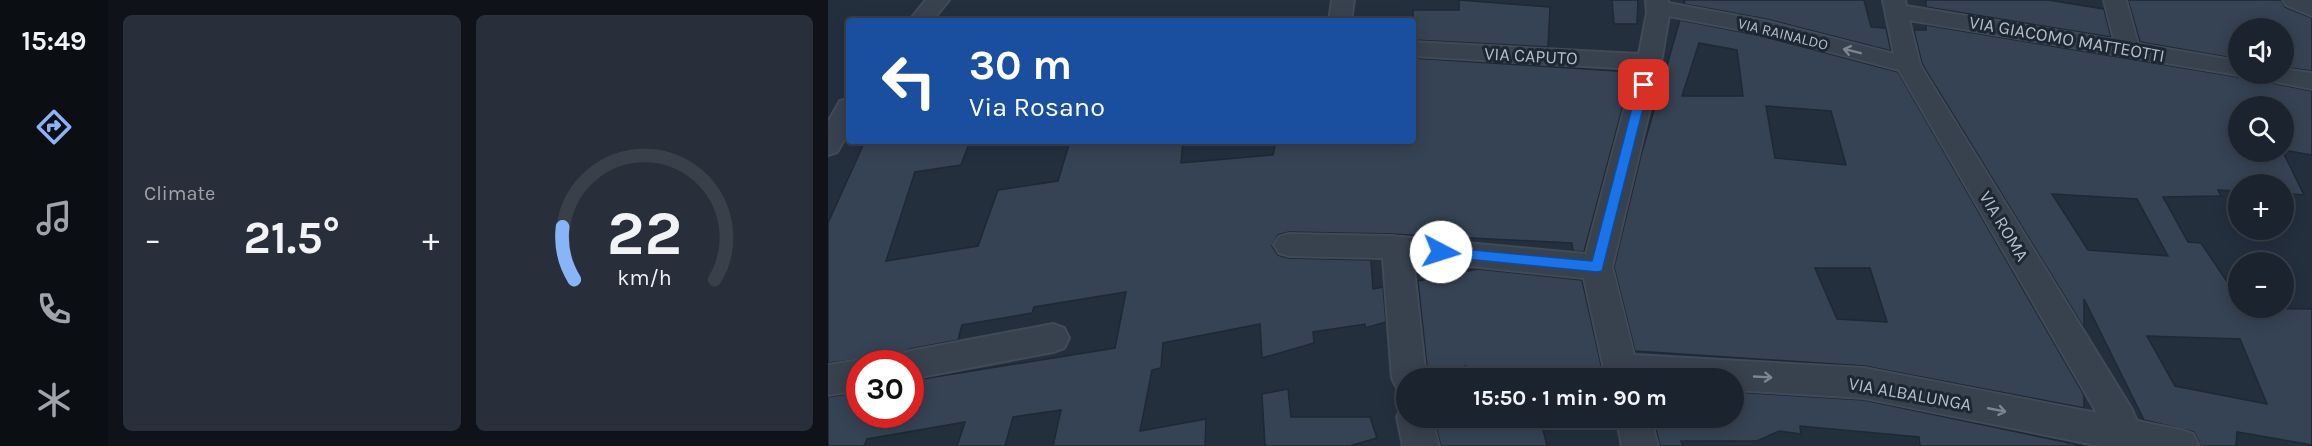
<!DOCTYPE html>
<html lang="en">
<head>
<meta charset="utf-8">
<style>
	:root { --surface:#1b232e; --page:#282f3a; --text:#f1f3f6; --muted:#a0a4aa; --line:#39404a; --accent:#8ab4f8 }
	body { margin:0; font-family:Karla,sans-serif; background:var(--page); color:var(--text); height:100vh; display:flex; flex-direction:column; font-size:22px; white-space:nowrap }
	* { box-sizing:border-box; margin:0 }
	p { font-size:20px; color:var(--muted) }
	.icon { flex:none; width:33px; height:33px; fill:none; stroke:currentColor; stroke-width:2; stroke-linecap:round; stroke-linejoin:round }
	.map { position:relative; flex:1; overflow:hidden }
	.drawer { display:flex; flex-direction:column; gap:15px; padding:15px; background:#0f1319; width:720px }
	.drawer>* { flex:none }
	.guide { position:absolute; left:18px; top:18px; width:570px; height:126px; border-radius:6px; box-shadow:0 3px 15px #0003,0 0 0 2px var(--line); background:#1a4fa0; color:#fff; overflow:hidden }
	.buttons { position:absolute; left:1400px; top:18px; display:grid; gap:12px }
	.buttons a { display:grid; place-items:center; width:66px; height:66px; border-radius:50%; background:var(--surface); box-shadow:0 3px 15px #0003,0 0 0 2px var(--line); font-size:30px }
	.speed { position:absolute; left:18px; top:350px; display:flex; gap:12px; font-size:30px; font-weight:700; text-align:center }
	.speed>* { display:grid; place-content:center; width:78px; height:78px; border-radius:50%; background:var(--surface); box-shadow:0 3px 15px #0003,0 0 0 2px var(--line); line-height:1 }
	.speed .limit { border:9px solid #d22; background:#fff; color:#111 }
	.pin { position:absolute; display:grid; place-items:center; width:51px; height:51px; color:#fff; margin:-26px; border-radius:12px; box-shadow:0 3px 9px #0006 }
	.me { position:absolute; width:66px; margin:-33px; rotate:95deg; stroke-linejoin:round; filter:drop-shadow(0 0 4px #0008) }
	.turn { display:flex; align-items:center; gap:21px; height:126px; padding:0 24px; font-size:27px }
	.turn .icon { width:78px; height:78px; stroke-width:2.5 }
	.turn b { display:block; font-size:42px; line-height:51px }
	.big { font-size:45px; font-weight:700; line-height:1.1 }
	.drawer .card { flex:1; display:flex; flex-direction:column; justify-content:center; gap:9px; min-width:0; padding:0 21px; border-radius:9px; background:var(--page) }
	.drawer .dial { align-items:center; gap:0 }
	.dial svg { height:156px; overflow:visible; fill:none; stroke:var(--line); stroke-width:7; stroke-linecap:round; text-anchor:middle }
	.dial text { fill:var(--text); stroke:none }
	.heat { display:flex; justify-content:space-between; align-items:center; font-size:33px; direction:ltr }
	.drawer .tiles { flex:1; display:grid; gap:15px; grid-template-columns:repeat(2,1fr) }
	.trip { position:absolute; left:568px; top:368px; width:348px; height:60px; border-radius:30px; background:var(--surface); box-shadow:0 3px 15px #0003,0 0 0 2px var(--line); font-weight:700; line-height:60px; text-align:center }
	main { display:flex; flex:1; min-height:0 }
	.tab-bar { display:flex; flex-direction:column; width:108px; justify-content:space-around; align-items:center; background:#0b0e12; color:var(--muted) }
	.tab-bar .icon { width:42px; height:42px }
	.tab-bar .active { color:var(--accent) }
	.tab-bar b { font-size:27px; color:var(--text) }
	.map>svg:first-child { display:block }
	.building { fill:#364354; stroke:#1f2835; stroke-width:1.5; fill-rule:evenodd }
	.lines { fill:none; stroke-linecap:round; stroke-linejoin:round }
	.minor-casing { stroke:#414a57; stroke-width:4 }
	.minor { fill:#38414e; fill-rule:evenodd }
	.oneway { stroke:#7c8592 }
	.route { fill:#1a73e8; stroke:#114b97; stroke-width:1.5 }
	.labels { text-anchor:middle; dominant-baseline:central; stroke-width:6; stroke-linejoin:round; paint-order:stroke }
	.far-street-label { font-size:15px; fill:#b4bcc9; stroke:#1d2633 }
	.street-label { font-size:18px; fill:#b4bcc9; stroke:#1d2633 }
</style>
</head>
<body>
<main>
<nav class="tab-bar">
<b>15:49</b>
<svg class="icon active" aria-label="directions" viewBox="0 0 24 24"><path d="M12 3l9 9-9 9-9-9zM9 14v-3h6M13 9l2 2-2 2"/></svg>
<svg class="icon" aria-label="music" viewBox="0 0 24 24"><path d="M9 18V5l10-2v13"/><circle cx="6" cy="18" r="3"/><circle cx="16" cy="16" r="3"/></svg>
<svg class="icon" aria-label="phone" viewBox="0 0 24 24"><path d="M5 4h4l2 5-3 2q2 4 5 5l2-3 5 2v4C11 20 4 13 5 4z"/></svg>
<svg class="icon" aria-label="climate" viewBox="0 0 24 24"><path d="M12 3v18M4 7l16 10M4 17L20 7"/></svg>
</nav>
<section class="drawer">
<div class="tiles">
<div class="card"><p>Climate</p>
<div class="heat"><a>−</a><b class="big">21.5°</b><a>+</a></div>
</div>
<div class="card dial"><svg viewBox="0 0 100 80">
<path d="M14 69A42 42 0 1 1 86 69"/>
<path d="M14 69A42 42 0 0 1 8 42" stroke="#8ab4f8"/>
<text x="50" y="56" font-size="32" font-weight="700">22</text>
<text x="50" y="72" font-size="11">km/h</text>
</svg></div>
</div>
</section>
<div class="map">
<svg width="1484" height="446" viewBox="0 0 1484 446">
	<rect width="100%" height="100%" fill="#242f3e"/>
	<path class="building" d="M631,0L722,7L720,47L585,40V10H631Z
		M784,0H810L809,24H786Z
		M857,0H1036L1043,27L1058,28L1063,51L938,19L856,4Z
		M1098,0H1220L1276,9L1283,37L1098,7Z
		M1300,0H1453L1457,7L1484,18V71L1455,67V28H1410V59L1312,42Z
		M852,20L934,36L1070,72L1256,395V408L1036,366L807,351L786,267L813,155ZM871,43L909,50L915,96H854ZM938,106L1003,111L1018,165L947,158ZM987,268H1042L1059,322L1009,319Z
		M1098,25L1410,77L1428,74L1434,81L1484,91V155L1455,150V106H1410V152H1455L1476,195L1455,193V184H1410V191L1390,190L1393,196L1335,197L1360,242L1373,243L1410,298V308L1484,309V445L1409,432L1408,446H1373L1366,432L1316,420L1256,299V328L1094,64L1086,30H1098ZM1224,194L1309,199L1340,256L1260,250ZM1319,336L1412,339L1439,404L1347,386Z
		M585,58L804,72L756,252L745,251L744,243L563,234L461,232L450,235L444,246L450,255L460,258L543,260L545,289L555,287L558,322L537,328V324L485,332L486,343L434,358L432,324L335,343L333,368L324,370L312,431L378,419L377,446H225L233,410L185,417L177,446H129L137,422L39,439L36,446H0V397L32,392V414H82V381L287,348L298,292L206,307L204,313L134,325L130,340L82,349L68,355L0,363V223L37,141H142L133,165L87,172L58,261L150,246L170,190L230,181L242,141H355L353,163L445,155L448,141H585Z
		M650,269L754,280L776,378H640L638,366L600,376L590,281Z
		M460,389L463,417H542L549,438L522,446H437L434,394Z
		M906,392L1036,400L1256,446H1092L1091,437L972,426L973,434L951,431L929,441H853L855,446H832L825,417H906Z
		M605,417H712L719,446H613Z"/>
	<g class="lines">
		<g class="minor-casing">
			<path id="minor" d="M98,0H121L104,21H81Z
				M504,0H526L523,21H501Z
				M818,0H840V3L937,21L1066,54L1055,0H1077L1078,6L1286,40L1276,0H1298L1310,44L1410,61V74H1418L1410,75L1081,20L1092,65L1303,408L1309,421L1353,430L1365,434L1371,446H1272L1036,398L906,390V378H778L756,278L585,260L598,378H579V392L569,388L564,378L555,258L461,256L451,253L446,245L451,237L461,234L563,236L758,254L807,69L585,56V42L811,54L819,13ZM841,16L935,34L1071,70L1269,413L1036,368L806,355L784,267L833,62Z
				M1455,0H1484V16L1458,5Z
				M1455,69L1484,73V89L1434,79L1430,74H1455Z
				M21,99V131L9,152L0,155V122L12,101Z
				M225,324L236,328L241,338L236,348L225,352L82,379V363H67L70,355L82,351Z
				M32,360L39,363H32V390L0,395V365Z
				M579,404V417H603L611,446H575L569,417L574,406Z
				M788,417H822L830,446H794Z"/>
		</g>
		<use href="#minor" class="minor"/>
	</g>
	<defs><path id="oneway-shaft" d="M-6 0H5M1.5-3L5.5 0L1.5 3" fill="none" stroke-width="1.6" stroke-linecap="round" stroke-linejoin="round" transform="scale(1.5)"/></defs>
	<g class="oneway">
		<use href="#oneway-shaft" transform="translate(1024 51) rotate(-166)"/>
		<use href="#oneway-shaft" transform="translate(935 377) rotate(3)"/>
		<use href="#oneway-shaft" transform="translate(1169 410) rotate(11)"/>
	</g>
	<path class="route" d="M816,81L821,85L774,271L769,272L608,256L606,252L613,247L764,261L810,85Z"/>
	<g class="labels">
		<g class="far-street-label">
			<text transform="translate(955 34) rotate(14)">VIA RAINALDO</text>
		</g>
		<g class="street-label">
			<text transform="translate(1239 39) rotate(10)">VIA GIACOMO MATTEOTTI</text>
			<text transform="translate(703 56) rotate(3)">VIA CAPUTO</text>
			<text transform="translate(1176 226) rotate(59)">VIA ROMA</text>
			<text transform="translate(1082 394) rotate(10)">VIA ALBALUNGA</text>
		</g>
	</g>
</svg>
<div class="buttons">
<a><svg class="icon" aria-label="sound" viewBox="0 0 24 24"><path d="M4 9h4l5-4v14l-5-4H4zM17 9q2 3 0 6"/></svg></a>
<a><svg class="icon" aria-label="search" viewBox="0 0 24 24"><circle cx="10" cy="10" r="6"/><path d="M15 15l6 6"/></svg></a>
<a>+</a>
<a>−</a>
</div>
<div class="speed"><div class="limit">30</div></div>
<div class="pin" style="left:816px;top:85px;background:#d93025"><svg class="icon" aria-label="arrive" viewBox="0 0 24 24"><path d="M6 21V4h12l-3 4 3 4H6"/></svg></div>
<svg class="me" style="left:613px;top:252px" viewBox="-20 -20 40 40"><circle r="19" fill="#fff"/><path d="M0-13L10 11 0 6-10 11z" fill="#1a73e8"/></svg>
<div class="trip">15:50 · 1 min · 90 m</div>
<div class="guide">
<div class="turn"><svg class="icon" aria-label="left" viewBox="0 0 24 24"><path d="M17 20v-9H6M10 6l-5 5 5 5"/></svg><div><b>30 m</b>Via Rosano</div></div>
</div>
</div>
</main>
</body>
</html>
